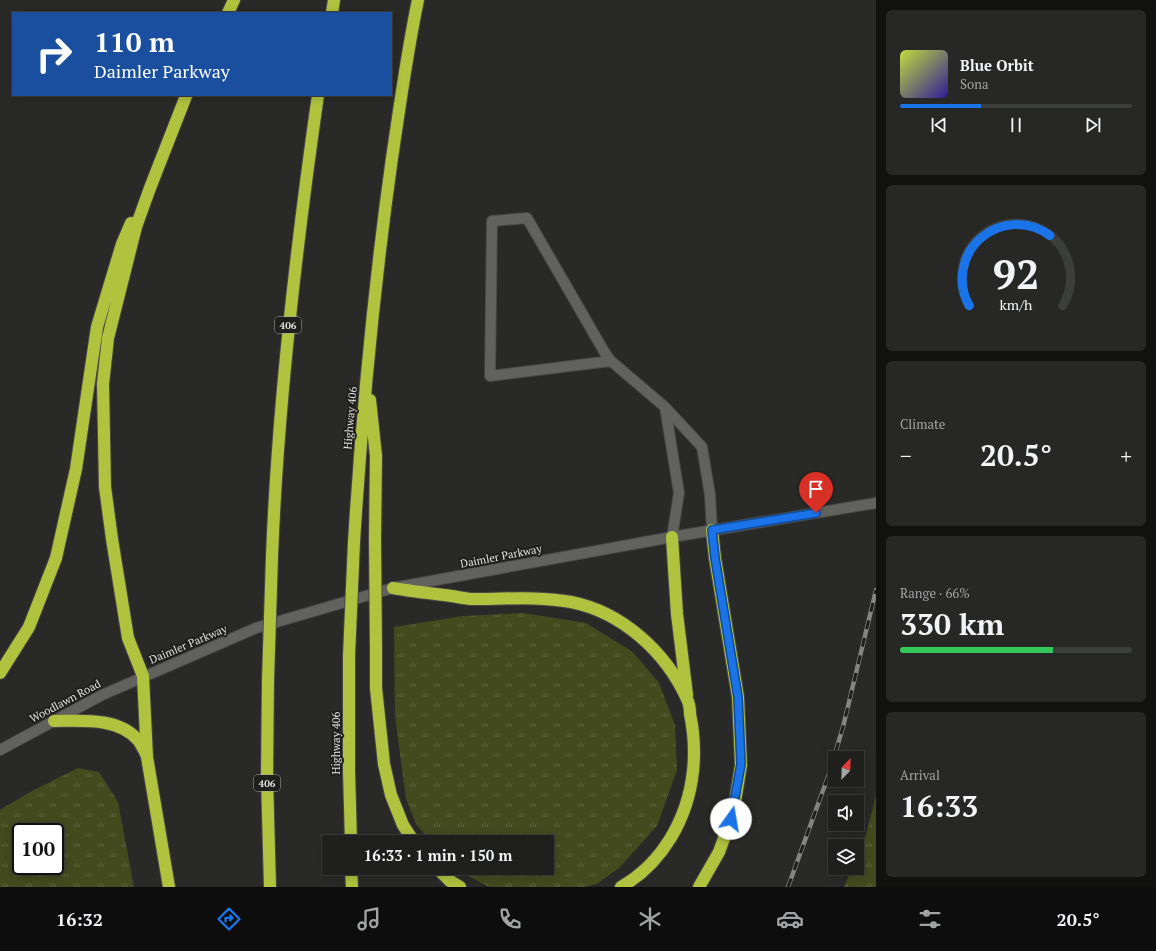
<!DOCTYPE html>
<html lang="en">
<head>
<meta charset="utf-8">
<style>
	:root { --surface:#1f201d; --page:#272826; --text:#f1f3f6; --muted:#a1a3a4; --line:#3c3e3b; --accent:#1a73e8 }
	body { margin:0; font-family:"PT Serif",serif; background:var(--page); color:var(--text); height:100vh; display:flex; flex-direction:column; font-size:15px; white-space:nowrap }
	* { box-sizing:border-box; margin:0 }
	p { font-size:13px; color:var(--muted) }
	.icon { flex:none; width:22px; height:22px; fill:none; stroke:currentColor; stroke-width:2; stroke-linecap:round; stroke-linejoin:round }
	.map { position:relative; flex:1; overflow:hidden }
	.panel { display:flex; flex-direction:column; gap:10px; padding:10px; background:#111210; width:280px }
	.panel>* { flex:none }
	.guide { position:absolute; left:12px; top:12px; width:380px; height:84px; border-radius:0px; box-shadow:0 2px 10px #0003,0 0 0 1px var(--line); background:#1a4fa0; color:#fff; overflow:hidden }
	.needle { width:26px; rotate:23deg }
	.fabs { position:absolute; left:828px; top:751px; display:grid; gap:8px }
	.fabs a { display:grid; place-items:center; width:36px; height:36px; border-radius:0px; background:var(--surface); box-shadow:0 2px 10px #0003,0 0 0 1px var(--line); font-size:20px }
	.speed { position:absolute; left:12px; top:823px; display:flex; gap:8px; font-size:20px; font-weight:700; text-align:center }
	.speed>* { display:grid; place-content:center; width:52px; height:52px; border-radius:50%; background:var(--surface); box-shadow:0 2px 10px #0003,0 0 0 1px var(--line); line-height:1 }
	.speed .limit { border:2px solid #111; border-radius:6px; background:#fff; color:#111 }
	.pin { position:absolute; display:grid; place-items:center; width:34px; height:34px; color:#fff; margin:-41px -17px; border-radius:50% 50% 50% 0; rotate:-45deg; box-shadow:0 0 4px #0007 }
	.pin .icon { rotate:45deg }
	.me { position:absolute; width:44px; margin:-22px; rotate:13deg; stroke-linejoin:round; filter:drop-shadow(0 0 3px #0008) }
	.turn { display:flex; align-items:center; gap:14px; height:84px; padding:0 16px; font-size:18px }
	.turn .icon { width:52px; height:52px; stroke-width:2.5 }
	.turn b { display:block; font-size:28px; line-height:34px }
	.big { font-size:30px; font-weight:700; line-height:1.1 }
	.panel .tile { flex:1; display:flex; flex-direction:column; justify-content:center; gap:6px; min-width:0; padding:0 14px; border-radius:6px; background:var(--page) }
	.panel .dial { align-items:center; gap:0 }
	.dial svg { height:104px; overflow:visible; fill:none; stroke:var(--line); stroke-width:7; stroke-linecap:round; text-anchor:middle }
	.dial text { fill:var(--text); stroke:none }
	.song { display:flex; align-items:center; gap:12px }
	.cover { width:48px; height:48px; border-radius:6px; background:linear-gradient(135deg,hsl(70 70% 55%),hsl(250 70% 35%)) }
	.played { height:4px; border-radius:2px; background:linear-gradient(90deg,var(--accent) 35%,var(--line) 35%) }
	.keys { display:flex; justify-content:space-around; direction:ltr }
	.heat { display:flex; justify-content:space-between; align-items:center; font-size:22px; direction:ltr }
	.charge { height:6px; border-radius:3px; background:linear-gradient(90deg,#34c759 66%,var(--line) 0) }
	.trip { position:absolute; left:322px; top:835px; width:232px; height:40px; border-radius:0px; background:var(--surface); box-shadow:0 2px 10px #0003,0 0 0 1px var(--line); font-weight:700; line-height:40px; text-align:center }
	.dock { display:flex; height:64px; justify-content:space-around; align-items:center; background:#0c0d0c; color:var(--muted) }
	.dock .icon { width:28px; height:28px }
	.dock .on { color:var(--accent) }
	.dock b { font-size:18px; color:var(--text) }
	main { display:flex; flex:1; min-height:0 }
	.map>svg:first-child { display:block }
	.grass { fill:url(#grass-tufts); fill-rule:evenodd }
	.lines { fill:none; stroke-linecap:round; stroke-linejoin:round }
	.lane-casing { stroke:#484846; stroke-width:12 }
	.secondary-casing { stroke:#484846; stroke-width:12 }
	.highway-casing { stroke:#484846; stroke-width:14 }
	.lane { stroke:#61615e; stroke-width:10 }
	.secondary { stroke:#61615e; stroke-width:10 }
	.highway { stroke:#afc33e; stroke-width:12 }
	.rail-casing { stroke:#848582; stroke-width:4.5 }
	.rail { stroke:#1f201d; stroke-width:3; stroke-dasharray:9; stroke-linecap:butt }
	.highway-bridge-casing { stroke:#484846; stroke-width:14; stroke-linecap:butt }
	.highway-bridge { stroke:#afc33e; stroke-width:12 }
	.route-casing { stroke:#114b97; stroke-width:10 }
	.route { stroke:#1a73e8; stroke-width:7 }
	.labels { text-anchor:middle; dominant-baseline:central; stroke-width:4; stroke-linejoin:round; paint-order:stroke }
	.shield { fill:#1f201d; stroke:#a6a7a5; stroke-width:1 }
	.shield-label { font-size:10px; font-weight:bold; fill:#e0e1df }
	.street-label { font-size:11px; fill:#e0e1df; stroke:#1f201d }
</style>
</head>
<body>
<main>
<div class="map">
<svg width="876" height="887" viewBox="0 0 876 887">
	<defs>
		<pattern id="grass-tufts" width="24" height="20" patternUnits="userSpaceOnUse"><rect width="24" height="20" fill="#434a1e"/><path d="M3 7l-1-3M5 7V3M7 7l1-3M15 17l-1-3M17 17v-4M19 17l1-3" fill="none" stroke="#5e643e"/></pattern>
	</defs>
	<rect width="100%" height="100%" fill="#292a27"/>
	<path class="grass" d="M523,613L586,623L633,652L659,683L675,725L677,770L657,826L620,867L597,884L584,887H489L459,871L455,868H547V842H431L416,824L406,799L395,716L394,627L463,616Z
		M78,768L99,772L118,802L134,887H0V810L30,792ZM21,832H55V866H21Z
		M876,795V887H844L852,868H857V857L866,835Z"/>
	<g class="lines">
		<g class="lane-casing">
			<path id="lane" d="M611,361L490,376L492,221L527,218L605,353L611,361L665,407L702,447L710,495L712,530
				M665,407L679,493L672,537"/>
		</g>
		<g class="secondary-casing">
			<path id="secondary" d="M0,750L102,695L256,628L393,588L672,537L876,503"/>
		</g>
		<g class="highway-casing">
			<path id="highway" d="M228,13L234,0
				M332,13L334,0
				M370,400L376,456L375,539
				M672,537L677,614L687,695
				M354,542C362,414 374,286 392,158C400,105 407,52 418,0
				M272,556C278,401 296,248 318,95
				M393,588C410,591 427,593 444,595C453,596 462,598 471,599C504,599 538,596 571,602C622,612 666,652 687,699C689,703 690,709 690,714C694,733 695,752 693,771C688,818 663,863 621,887
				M376,650V688L384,764L391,795L403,825L414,842
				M349,656V771L351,842
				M0,673L29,627L56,558L76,469L97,327L122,244L131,223
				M268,680L267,777L270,887
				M54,721C82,721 118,717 138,740C141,744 144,750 146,754
				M351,868L352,887
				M437,868L450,881L460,887
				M169,887L147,757L143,676L128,638L112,539L105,487L103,384L108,338L136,227L150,188L186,96
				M699,887L719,852L727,830L734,808L741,765L738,697L715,558L712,530"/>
		</g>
		<use href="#lane" class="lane"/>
		<use href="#secondary" class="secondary"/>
		<use href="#highway" class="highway"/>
		<g class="rail-casing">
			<path id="rail" d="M788,887L829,774L843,727L876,590"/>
		</g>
		<use href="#rail" class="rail"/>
		<g class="highway-bridge-casing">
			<path id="highway-bridge" d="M375,539L376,650
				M349,656L354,542
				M268,680L272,556"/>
		</g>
		<use href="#highway-bridge" class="highway-bridge"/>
	</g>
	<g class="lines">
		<g class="route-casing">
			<path id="route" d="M731,819L741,764L738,697L715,558L712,530L816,513"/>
		</g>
		<use href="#route" class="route"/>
	</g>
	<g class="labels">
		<g class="shield">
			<rect x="275" y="317" width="26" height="16" rx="3"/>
			<rect x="254" y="775" width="26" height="16" rx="3"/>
		</g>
		<g class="shield-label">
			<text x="288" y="325">406</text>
			<text x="267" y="783">406</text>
		</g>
		<g class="street-label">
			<text transform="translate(350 418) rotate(-85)">Highway 406</text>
			<text transform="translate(501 556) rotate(-11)">Daimler Parkway</text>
			<text transform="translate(188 644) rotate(-23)">Daimler Parkway</text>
			<text transform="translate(65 701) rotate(-28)">Woodlawn Road</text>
			<text transform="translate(336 743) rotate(-90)">Highway 406</text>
		</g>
	</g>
</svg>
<div class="fabs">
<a><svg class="needle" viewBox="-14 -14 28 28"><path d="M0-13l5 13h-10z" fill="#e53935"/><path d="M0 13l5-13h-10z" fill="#a1a3a4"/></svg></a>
<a><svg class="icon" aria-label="sound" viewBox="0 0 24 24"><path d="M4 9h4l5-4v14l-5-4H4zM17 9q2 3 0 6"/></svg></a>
<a><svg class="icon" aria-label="layers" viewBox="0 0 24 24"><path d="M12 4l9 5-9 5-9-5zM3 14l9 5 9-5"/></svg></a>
</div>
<div class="speed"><div class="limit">100</div></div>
<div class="pin" style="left:816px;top:513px;background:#d93025"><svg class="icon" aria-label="arrive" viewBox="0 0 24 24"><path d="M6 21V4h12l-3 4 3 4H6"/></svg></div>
<svg class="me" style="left:731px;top:819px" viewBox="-20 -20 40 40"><circle r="19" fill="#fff"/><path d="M0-13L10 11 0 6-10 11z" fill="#1a73e8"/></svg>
<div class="trip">16:33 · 1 min · 150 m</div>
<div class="guide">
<div class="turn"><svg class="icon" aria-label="right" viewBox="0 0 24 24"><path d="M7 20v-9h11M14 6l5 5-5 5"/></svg><div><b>110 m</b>Daimler Parkway</div></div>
</div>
</div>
<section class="panel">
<div class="tile">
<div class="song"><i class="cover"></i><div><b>Blue Orbit</b><p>Sona</p></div></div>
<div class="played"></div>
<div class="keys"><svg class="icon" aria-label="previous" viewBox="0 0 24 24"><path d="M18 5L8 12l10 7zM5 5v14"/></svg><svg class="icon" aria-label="pause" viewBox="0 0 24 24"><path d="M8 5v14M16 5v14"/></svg><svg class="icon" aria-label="next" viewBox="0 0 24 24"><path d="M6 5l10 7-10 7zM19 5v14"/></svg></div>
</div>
<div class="tile dial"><svg viewBox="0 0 100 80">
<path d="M14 69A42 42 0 1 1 86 69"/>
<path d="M14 69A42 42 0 0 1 76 15" stroke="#1a73e8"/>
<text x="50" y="56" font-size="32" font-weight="700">92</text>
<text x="50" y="72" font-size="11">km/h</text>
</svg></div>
<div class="tile"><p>Climate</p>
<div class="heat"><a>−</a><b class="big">20.5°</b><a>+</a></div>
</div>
<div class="tile"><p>Range · 66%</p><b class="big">330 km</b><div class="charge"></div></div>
<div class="tile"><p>Arrival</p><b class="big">16:33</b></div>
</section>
</main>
<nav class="dock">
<b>16:32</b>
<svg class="icon on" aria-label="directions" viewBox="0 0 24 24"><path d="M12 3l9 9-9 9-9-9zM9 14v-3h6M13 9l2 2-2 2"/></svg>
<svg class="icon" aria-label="music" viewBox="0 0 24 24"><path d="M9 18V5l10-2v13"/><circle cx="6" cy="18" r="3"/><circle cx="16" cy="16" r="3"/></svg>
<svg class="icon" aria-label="phone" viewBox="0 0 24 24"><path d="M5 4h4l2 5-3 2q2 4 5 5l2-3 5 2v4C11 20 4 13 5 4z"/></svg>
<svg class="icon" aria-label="climate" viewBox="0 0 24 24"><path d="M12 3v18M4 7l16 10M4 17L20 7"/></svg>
<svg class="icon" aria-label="car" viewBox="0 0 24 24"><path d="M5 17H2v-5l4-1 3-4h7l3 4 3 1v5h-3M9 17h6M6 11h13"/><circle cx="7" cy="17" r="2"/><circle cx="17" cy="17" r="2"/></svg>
<svg class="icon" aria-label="filters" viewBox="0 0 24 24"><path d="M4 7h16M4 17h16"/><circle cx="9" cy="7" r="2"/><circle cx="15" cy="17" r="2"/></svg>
<b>20.5°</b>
</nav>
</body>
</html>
